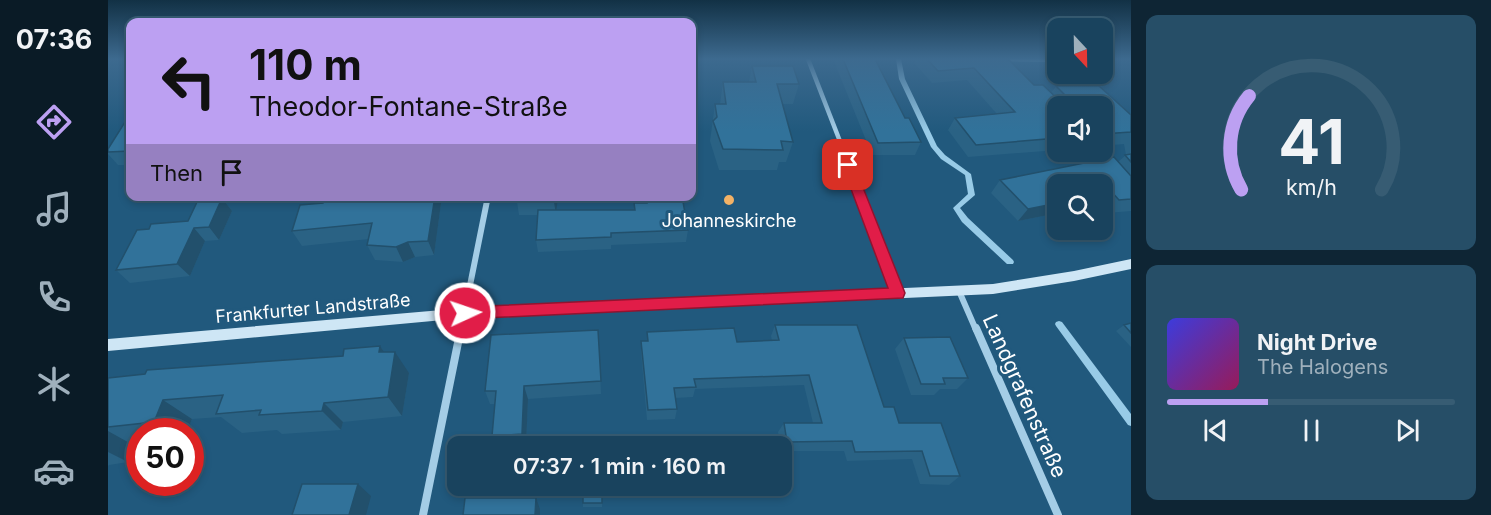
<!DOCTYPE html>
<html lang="en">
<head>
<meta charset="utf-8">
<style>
	:root { --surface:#19435e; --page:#264e67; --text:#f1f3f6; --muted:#9fb0bc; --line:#375c73; --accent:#bca0f2 }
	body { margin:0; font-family:Inter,sans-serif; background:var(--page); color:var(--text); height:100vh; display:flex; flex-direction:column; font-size:22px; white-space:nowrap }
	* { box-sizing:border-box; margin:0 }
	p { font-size:20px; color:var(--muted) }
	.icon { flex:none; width:33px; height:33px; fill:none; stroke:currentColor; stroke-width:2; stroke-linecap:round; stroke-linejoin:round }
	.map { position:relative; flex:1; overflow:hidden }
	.details { display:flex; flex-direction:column; gap:15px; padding:15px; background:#0e2534; width:360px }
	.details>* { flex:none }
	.guide { position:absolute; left:18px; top:18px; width:570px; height:183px; border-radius:12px; box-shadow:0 3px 9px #0003,0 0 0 2px var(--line); background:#bca0f2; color:#111; overflow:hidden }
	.needle { width:39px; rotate:158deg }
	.fabs { position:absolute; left:939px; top:18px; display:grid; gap:12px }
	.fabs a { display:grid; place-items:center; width:66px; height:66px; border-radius:12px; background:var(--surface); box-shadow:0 3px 9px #0003,0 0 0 2px var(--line); font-size:30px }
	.speed { position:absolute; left:18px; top:418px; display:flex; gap:12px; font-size:30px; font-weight:700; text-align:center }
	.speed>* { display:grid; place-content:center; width:78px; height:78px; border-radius:50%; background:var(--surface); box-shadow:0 3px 9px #0003,0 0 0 2px var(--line); line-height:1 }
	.speed .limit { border:9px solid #d22; background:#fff; color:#111 }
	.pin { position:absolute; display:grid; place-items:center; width:51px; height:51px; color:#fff; margin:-26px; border-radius:12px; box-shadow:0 3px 9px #0006 }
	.me { position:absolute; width:66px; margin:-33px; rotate:87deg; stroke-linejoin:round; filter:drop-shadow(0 0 4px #0008) }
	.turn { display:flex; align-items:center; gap:21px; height:126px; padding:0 24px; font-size:27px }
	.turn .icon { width:78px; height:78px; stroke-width:2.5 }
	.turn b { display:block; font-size:42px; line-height:51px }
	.then { display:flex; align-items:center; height:57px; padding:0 24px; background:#0003; gap:12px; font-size:22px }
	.details .widget { flex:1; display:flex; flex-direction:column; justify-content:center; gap:9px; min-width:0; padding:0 21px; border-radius:12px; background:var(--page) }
	.details .dial { align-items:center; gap:0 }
	.dial svg { height:156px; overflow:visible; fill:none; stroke:var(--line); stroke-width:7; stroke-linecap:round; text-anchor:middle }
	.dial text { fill:var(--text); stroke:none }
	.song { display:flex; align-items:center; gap:18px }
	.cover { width:72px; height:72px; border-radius:9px; background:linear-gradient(135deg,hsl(240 70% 55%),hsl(330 70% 35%)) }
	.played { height:6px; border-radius:3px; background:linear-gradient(90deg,var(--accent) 35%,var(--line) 35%) }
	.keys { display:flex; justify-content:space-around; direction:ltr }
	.trip { position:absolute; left:339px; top:436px; width:345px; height:60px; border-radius:12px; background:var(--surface); box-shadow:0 3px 9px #0003,0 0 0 2px var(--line); font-weight:600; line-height:60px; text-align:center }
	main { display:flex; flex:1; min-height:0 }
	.dock { display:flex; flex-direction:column; width:108px; justify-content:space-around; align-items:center; background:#0a1b26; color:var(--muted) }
	.dock .icon { width:42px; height:42px }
	.dock .on { color:var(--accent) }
	.dock b { font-size:27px; color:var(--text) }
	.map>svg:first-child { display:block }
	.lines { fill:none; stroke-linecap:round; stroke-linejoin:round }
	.stream { fill:#98cbe7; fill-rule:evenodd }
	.minor-far2 { stroke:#a4cde6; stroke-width:4.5 }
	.minor-far1 { stroke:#a4cde6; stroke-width:6 }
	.minor { stroke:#a4cde6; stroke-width:8 }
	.secondary { fill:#cee6f5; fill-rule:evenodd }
	.wall { fill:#2a6284 }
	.shaded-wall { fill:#22506c }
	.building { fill:#31729a; stroke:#22506c; stroke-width:1.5 }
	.route { fill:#e11d48; stroke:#92132f; stroke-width:1.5 }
	.poi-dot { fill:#f3b266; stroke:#21597d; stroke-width:2 }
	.labels { text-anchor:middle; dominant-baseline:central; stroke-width:6; stroke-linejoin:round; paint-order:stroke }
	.poi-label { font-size:18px; fill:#fff; stroke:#21597d }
	.street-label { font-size:18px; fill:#fff; stroke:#21597d }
	.near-street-label { font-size:21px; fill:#fff; stroke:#21597d }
</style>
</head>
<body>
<main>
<nav class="dock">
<b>07:36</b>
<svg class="icon on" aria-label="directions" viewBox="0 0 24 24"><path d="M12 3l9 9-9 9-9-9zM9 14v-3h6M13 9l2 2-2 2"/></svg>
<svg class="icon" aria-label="music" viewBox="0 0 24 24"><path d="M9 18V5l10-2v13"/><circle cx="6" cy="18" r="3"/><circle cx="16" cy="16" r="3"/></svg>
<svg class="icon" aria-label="phone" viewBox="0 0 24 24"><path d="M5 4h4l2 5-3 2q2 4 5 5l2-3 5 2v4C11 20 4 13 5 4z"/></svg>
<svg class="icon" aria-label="climate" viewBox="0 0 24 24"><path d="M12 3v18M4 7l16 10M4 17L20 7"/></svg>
<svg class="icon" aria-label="car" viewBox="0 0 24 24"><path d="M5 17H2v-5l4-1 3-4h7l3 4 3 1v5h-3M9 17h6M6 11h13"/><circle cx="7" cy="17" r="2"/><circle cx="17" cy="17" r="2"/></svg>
</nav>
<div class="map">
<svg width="1023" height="515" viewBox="0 0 1023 515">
	<rect width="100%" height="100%" fill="#21597d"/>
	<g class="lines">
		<path class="stream" d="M788,59H793L797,79L829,146L837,155L863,174L867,195L852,208L860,218L905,260L906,262L905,264H899L854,222L845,208L860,194L857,175L833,159L823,147L791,79Z
			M951,321L954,322L1023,414V426L1020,425L948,326L947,324L948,322Z"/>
		<path class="minor-far2" d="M700,59L747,180
			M896,59L950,60
			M994,60L1004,59
			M984,152L996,164"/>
		<path class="minor-far1" d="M746,179L790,293
			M851,291L868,330
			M353,330L380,196"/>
		<path class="minor" d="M868,328L950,515
			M315,515L353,328"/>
		<path class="secondary" d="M1023,259V269L966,281L885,294L357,318L0,351V339L357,308L885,284L966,271Z"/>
	</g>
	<path class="wall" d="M725,59H767L797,118L813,142L807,155H764Z
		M808,59H900L926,85L943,93L948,86L1023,115V211L999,213L994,207V184H950V213L910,221L883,193L892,180L1010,162L1018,155L1016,144L994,146V106H950V150L860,157L840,130L847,118L889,114L859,80L824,83L806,63Z
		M644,66L691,84L685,104H674L685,142L678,162H671L669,170H611L602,141L607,104H612L615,82H641Z
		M22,114V165H10L0,154V149Z
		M334,196L326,255L307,257L295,262L267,260L259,245L261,239L194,246L184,231Z
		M450,196L448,210H526V203H538V196L580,230L578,242L503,245V249L430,252L428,240L430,215H411L409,202Z
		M114,198L124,211L111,240L97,241L82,276L22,283L8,270L41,229L80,221Z
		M1023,323V347L1008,331L1016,325Z
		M667,325L776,407L791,423L852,476L841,485L812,484L804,459L739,461L736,451H674L670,432L676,423H705L696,385L587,389L585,397L567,398L569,409L567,419L539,420L533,352V341H539V332L629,342L664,341L663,336Z
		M490,330L493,394L420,399L418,446L389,447L384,436L387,404H382L377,391Z
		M796,338L860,378L849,389H832L826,395H803L787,349Z
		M272,346L276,352L301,373L294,416L235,422L233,430L174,434L169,430L134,433L113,417L84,419L79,432H32V446H27L20,462L1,465L0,466V378L235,356Z
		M495,486L494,507H475V503Z"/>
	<path class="shaded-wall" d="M1003,191L994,200V193Z
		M327,196H334L326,255L320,241Z
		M447,196H450L448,215L446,202Z
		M114,198L124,211L111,240L101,227Z
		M950,203V213L910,221L920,209Z
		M86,228L97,241L82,276L69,264Z
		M300,242L307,257L295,262L288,247Z
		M272,346L285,365L287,352L301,373L294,416L280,397L271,352Z
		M416,386L420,399L418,446L414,434Z
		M55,400L84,419L79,432H62L46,422Z
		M216,403L235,422L233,430L214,411Z
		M0,431L27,446L20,462L0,452Z
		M250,484L263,496L258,515H241Z
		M428,498L432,509V515H427Z"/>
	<path class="building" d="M735,59H767L797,118H801L813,142L770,143Z
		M819,59H900L926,85H935L957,106H950V138L868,145L847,118L907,112L866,68L830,71Z
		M644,66H685L691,84H669L685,142L673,141L675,150L615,149L605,121L609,117L607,104H618L615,82H648Z
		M948,86H991L1023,115V132L994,134V106H958L963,105V101Z
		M22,114V151L0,152V149Z
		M1023,154V162L1017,155Z
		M1006,157L1023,176V199L1011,200L1003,191L994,193V184H950V203L920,209L892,180Z
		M217,196H327L320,241L300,242L288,247L259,245L264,223L184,231L192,205L215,203Z
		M410,196H447L446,202H409Z
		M538,196H574L580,230L503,233V237L428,240L430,210H527L526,203H539Z
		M114,198L101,227L86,228L69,264L8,270L29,230L41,229L43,224L80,221L90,200Z
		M1023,323V333L1016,325Z
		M667,325H749L776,407H786L791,423H833L852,476H822L814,451L747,452L744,441L679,442L676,423H714L701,375L586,379L588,387L566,388L569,409L540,410L533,341H540L539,332L626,328L629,342L671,340Z
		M490,330L493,381L416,386L414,434L384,436L388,391H377L383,335Z
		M842,337L860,378H835L837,384H813L796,338Z
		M272,346L271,352H287L280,397L216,403L214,411L151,415L153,410L108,414L115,395L55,400L46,422L0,427V378L37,374L39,370L235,356L236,349Z
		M194,484H250L241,515H184Z
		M475,486H494V503H475Z
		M357,498H428L427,515H355Z"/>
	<linearGradient id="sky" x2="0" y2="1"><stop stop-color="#123145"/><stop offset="0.45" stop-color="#3d6a8f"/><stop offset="1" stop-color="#3d6a8f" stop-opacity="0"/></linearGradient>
	<rect width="1023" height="131" fill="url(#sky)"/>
	<path class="route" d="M740,161L746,165L797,293L795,298L357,319L350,313L357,307L780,288L734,165Z"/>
	<circle class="poi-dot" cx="621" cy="200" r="6"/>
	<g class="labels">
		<g class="poi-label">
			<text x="621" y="220">Johanneskirche</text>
		</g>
		<g class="street-label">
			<text transform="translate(205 308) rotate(-5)">Frankfurter Landstraße</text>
		</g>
		<g class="near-street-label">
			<text transform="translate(917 396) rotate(66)">Landgrafenstraße</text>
		</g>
	</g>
</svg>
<div class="fabs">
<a><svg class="needle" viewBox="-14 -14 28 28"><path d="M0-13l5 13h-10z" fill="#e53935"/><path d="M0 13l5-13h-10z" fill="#9fb0bc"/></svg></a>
<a><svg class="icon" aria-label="sound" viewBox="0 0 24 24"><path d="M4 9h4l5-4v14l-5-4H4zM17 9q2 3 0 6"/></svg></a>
<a><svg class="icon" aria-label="search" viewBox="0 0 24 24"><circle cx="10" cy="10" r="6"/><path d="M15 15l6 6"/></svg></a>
</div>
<div class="speed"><div class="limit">50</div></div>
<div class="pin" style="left:740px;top:165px;background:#d93025"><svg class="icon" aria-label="arrive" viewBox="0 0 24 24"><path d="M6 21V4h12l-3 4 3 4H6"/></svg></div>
<svg class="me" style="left:357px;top:313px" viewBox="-20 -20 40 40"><circle r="17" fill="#e11d48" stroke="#fff" stroke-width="3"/><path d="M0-11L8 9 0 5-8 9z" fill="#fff"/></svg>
<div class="trip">07:37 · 1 min · 160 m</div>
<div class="guide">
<div class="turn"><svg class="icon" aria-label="left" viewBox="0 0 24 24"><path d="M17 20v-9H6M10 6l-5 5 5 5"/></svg><div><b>110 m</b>Theodor-Fontane-Straße</div></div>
<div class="then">Then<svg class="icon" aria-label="arrive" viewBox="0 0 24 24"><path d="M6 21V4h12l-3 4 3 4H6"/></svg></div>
</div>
</div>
<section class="details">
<div class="widget dial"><svg viewBox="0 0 100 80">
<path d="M14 69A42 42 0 1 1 86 69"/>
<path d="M14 69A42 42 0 0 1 18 21" stroke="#bca0f2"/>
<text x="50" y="56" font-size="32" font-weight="700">41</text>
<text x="50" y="72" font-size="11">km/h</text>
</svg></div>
<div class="widget">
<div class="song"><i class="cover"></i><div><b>Night Drive</b><p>The Halogens</p></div></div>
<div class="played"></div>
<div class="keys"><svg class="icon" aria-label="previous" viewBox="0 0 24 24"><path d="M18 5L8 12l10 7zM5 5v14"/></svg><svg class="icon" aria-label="pause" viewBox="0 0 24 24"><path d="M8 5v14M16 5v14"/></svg><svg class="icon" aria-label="next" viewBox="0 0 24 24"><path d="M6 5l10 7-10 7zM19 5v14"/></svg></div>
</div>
</section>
</main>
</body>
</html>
